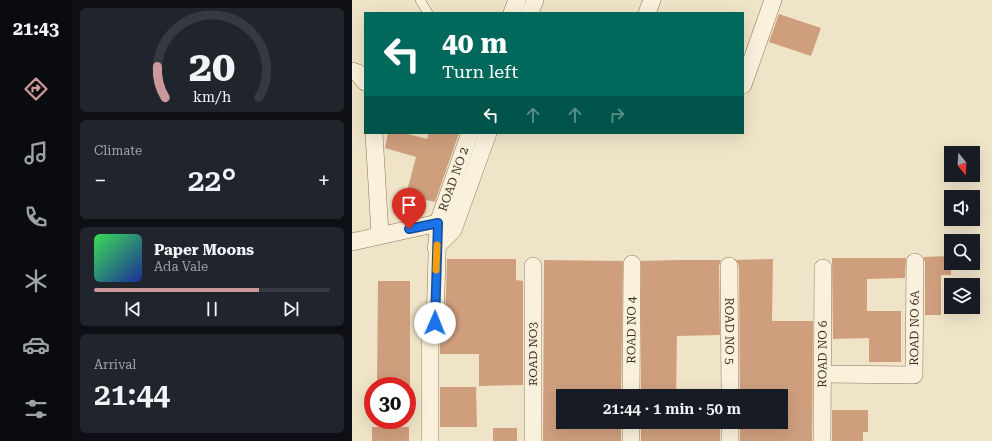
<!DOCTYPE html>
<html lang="en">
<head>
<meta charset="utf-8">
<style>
	:root { --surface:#171b24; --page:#20242c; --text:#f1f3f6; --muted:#9ea1a6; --line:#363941; --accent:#cc999b }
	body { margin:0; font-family:"Roboto Serif",serif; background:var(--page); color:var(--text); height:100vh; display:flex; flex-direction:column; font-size:15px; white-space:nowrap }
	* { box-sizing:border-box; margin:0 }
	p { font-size:13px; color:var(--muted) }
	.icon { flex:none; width:22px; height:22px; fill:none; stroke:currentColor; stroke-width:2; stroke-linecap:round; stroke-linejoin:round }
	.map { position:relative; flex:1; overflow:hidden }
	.details { display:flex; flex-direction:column; gap:8px; padding:8px; background:#0d0f14; width:280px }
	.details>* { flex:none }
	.banner { position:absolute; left:12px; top:12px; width:380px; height:122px; border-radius:0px; box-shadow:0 4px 16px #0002; background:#00695c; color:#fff; overflow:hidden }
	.needle { width:26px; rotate:162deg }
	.fabs { position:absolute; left:592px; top:146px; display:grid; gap:8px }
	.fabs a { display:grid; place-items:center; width:36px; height:36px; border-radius:0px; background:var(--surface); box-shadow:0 4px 16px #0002; font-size:20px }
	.speed { position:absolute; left:12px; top:377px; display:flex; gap:8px; font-size:20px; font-weight:700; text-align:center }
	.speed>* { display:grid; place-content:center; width:52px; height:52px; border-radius:50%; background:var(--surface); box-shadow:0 4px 16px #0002; line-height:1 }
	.speed .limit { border:6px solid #d22; background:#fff; color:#111 }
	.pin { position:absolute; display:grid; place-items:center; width:34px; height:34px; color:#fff; margin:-41px -17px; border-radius:50% 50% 50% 0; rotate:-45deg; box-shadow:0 0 4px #0007 }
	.pin .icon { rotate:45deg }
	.me { position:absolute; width:44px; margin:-22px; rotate:1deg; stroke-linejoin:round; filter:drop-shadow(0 0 3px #0008) }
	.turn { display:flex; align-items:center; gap:14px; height:84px; padding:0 12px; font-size:18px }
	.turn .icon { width:52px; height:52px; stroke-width:2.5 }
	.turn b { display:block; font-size:28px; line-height:34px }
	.lanes { display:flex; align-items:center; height:38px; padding:0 12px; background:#0003; justify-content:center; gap:20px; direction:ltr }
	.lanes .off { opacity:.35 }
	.big { font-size:30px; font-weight:600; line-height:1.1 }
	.details .tile { flex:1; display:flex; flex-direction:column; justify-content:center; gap:6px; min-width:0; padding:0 14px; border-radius:6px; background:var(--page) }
	.details .dial { align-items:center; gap:0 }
	.dial svg { height:104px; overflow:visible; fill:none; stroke:var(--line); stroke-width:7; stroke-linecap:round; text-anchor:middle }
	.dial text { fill:var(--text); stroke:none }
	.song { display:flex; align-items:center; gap:12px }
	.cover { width:48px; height:48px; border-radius:6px; background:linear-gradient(135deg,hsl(130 70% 55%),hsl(230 70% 35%)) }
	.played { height:4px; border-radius:2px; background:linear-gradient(90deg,var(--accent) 70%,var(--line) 70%) }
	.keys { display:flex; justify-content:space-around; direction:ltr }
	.heat { display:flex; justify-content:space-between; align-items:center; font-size:22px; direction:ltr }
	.trip { position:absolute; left:204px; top:389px; width:232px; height:40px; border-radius:0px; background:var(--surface); box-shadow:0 4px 16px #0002; font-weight:600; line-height:40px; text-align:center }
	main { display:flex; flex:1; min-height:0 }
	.menu { display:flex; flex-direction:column; width:72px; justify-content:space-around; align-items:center; background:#090b0e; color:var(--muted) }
	.menu .icon { width:28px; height:28px }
	.menu .selected { color:var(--accent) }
	.menu b { font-size:18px; color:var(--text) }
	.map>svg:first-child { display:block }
	.building { fill:#cf9f7d }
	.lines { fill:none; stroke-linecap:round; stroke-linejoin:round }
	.service-casing { stroke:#8d765c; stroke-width:10 }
	.minor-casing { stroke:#8d765c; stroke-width:18 }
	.service { stroke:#faf1dc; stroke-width:9 }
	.minor { stroke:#faf1dc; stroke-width:17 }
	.route-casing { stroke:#114b97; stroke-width:10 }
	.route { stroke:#1a73e8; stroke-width:7 }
	.slow { stroke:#f59e0b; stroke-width:7 }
	.labels { text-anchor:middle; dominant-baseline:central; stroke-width:4; stroke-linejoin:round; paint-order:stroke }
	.street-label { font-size:12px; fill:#3d2e20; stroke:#f7eed8 }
</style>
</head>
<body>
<main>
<nav class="menu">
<b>21:43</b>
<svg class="icon selected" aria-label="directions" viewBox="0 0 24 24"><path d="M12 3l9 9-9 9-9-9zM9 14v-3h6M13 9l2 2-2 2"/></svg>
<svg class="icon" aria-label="music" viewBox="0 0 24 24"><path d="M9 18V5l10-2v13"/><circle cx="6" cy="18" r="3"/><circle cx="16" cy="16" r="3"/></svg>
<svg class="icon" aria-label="phone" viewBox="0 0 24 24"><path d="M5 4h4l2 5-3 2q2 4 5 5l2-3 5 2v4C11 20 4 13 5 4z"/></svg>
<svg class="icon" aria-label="climate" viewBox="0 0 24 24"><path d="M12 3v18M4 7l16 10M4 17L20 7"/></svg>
<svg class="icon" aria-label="car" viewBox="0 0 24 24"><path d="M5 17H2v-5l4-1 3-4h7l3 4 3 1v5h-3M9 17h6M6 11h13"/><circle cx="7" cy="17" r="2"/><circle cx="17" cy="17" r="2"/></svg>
<svg class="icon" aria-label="filters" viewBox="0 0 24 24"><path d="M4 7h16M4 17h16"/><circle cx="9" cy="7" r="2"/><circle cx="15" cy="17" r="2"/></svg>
</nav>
<section class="details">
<div class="tile dial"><svg viewBox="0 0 100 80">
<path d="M14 69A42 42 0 1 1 86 69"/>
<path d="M14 69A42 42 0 0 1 8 45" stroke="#cc999b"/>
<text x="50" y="56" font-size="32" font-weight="700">20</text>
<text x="50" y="72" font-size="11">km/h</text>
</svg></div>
<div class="tile"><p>Climate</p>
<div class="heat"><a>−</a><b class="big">22°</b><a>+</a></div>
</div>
<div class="tile">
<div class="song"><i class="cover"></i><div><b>Paper Moons</b><p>Ada Vale</p></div></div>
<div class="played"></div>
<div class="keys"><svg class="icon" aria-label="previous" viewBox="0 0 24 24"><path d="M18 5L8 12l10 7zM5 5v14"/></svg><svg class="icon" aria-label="pause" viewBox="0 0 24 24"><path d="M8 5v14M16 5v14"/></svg><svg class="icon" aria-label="next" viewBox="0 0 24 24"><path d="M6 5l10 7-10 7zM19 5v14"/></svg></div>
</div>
<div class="tile"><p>Arrival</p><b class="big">21:44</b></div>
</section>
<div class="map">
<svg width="640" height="441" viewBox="0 0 640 441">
	<rect width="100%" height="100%" fill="#f0e4c8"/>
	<path class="building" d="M427,14L469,28L459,56L417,42Z
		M36,133H52L75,139L77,133H107L83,202L54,195L64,157L33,148Z
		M599,256V275H589V315H573V262L571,257Z
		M480,258H554L553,278L515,279V311H549V362H517V338L481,339Z
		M95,259H164V280L171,281V385L127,386V354H88V335H92L93,323Z
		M421,259L420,321H461L460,441H388V422H429V396H388L387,266L384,260Z
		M192,260L271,261L269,396H211V422H269V441H191Z
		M327,260H369L367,266L368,335L325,336L324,396H289V261Z
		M26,281H58V386H25Z
		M88,387H124L125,427H88Z
		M480,410H516V432H511V441H480Z
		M289,422H368V441H289Z
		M20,427H57V441H20Z
		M141,428H165V441H141Z"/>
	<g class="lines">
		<g class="service-casing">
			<path id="service" d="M68,0L76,13"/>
		</g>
		<g class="minor-casing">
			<g id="minor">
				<path d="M160,13L165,0"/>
				<path d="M178,13L183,0"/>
				<path d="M295,13L300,0"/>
				<path d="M0,71L6,73L13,82"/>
				<path d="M391,85L421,0"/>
				<path d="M22,133L28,235"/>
				<path d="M0,242L86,223"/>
				<path d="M84,247L101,230L136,133"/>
				<path d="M181,266V441"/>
				<path id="s1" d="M377,266L378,396"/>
				<path id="s2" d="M471,374L562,375L563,262"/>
				<path id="s3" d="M279,396L280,264"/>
				<path d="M378,422V441"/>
				<path id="s4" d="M78,441V331L83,323L86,223L118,133"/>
				<path d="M279,441V422"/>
				<path id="s5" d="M470,441L471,268"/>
			</g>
		</g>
		<use href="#service" class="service"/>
		<use href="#minor" class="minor"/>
	</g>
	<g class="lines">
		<g class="route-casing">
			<path id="route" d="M57,229L86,223L83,323"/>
		</g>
		<use href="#route" class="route"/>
		<path class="slow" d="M84,270L85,245"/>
	</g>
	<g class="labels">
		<g class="street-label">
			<text stroke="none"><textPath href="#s4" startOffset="266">ROAD NO 2</textPath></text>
			<text stroke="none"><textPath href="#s2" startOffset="138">ROAD NO 6A</textPath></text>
			<text stroke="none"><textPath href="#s3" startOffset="66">ROAD NO 4</textPath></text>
			<text stroke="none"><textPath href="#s1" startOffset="65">ROAD NO 5</textPath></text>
			<text transform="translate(181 354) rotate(-90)">ROAD NO3</text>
			<text stroke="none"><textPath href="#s5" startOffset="87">ROAD NO 6</textPath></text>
		</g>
	</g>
</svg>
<div class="fabs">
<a><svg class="needle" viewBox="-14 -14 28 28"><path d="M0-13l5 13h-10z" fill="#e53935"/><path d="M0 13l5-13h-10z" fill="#9ea1a6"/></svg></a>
<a><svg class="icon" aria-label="sound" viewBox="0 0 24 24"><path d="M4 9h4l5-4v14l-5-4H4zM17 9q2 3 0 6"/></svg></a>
<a><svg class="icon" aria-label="search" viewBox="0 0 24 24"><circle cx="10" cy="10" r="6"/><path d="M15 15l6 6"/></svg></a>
<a><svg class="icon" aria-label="layers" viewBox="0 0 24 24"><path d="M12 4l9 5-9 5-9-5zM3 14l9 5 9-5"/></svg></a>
</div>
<div class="speed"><div class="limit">30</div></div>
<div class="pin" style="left:57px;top:229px;background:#d93025"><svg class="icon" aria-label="arrive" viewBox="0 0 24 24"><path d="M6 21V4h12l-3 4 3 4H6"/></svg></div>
<svg class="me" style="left:83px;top:323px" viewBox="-20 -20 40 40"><circle r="19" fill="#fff"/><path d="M0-13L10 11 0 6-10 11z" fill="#1a73e8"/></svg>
<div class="trip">21:44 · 1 min · 50 m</div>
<div class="banner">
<div class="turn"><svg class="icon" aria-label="left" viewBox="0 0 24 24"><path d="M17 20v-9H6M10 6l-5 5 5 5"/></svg><div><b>40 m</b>Turn left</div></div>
<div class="lanes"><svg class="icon" aria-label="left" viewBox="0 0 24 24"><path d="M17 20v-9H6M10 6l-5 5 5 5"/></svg><svg class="icon off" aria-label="ahead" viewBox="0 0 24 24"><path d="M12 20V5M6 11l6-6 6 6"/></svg><svg class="icon off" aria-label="ahead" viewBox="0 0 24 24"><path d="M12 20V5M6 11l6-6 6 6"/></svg><svg class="icon off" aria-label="right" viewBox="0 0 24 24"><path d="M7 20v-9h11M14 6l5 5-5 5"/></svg></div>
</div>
</div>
</main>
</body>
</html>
